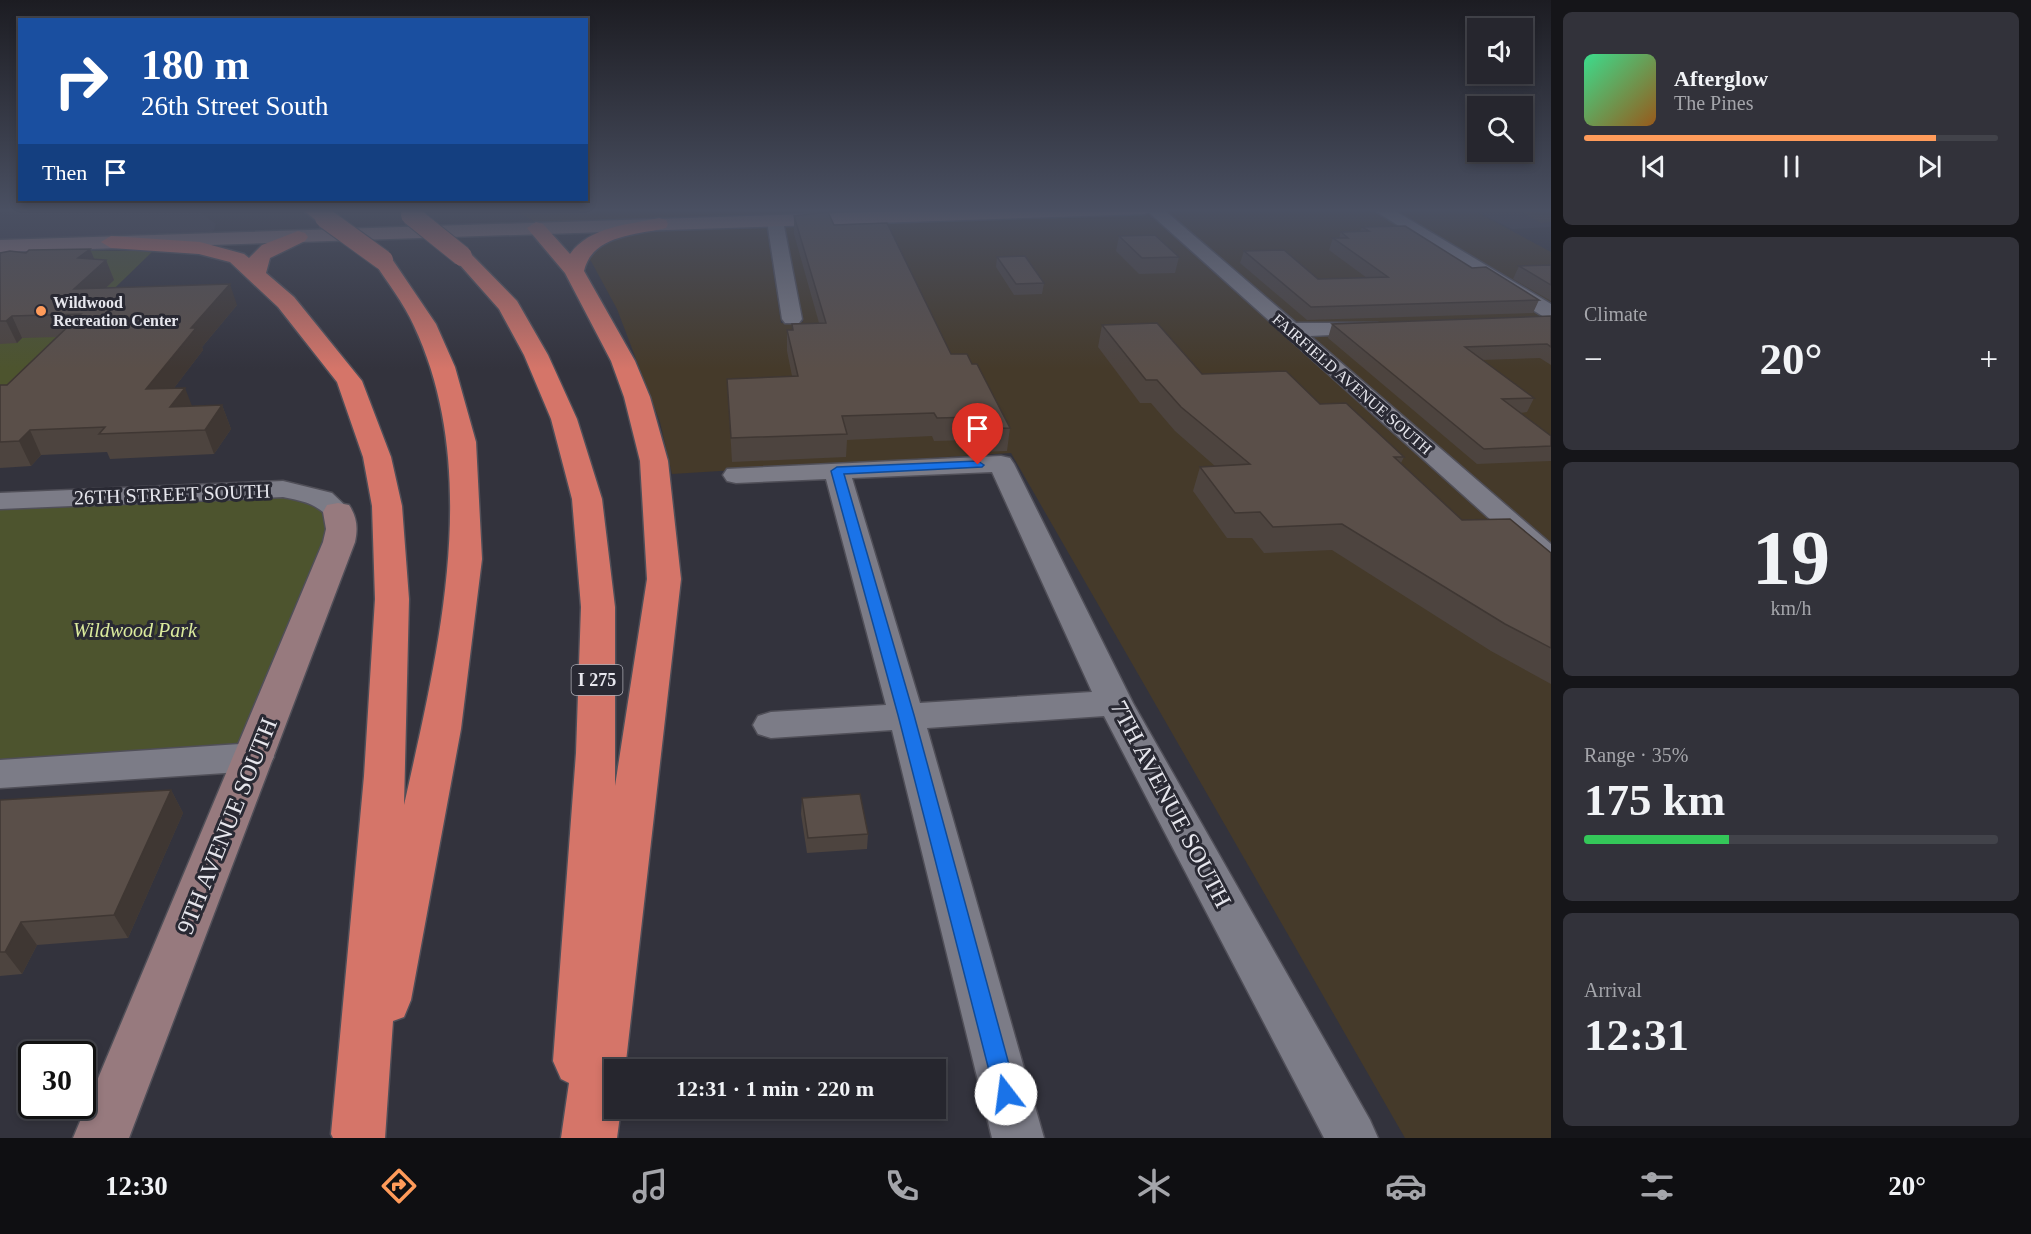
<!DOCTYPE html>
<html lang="en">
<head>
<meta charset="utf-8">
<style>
	:root { --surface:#26262e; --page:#32323a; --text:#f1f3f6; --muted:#a4a5aa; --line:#42434a; --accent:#ff9b5a }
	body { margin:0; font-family:"Times New Roman",serif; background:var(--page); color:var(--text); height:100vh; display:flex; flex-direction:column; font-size:22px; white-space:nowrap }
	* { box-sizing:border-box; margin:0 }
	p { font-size:20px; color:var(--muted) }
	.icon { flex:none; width:33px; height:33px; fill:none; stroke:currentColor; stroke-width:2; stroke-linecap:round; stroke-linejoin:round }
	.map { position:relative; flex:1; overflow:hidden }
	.details { display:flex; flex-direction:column; gap:12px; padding:12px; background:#151519; width:480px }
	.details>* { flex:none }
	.top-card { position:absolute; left:18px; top:18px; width:570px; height:183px; border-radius:0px; box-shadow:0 3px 9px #0003,0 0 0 2px var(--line); background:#1a4fa0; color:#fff; overflow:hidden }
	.tools { position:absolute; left:1467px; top:18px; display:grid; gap:12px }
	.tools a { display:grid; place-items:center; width:66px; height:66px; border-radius:0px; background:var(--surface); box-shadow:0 3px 9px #0003,0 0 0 2px var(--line); font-size:30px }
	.speed { position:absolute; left:18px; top:1041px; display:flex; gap:12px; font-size:30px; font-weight:700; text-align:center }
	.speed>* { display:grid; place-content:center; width:78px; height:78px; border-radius:50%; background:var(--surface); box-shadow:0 3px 9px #0003,0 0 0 2px var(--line); line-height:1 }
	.speed .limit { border:3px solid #111; border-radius:9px; background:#fff; color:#111 }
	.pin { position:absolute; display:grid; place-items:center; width:51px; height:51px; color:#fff; margin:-62px -26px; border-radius:50% 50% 50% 0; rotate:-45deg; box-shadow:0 0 6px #0007 }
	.pin .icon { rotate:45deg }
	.me { position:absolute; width:66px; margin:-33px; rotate:345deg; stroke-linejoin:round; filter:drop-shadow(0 0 4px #0008) }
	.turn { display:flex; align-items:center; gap:21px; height:126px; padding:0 24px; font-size:27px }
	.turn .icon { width:78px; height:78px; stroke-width:2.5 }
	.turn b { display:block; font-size:42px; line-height:51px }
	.then { display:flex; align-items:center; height:57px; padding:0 24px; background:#0003; gap:12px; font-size:22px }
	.big { font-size:45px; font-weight:600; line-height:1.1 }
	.details .card { flex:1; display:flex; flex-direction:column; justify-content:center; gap:9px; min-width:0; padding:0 21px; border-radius:9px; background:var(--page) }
	.details .dial { align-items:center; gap:0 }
	.dial b { font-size:78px; line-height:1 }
	.song { display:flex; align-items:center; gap:18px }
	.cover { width:72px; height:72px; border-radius:9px; background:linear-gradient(135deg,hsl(150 70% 55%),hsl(30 70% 35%)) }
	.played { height:6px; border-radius:3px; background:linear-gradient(90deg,var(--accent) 85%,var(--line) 85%) }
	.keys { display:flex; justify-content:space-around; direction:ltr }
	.heat { display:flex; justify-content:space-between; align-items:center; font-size:33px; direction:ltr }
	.charge { height:9px; border-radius:4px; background:linear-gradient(90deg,#34c759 35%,var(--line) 0) }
	.trip { position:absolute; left:604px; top:1059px; width:342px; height:60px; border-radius:0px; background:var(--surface); box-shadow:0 3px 9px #0003,0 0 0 2px var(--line); font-weight:600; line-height:60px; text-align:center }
	.tab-bar { display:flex; height:96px; justify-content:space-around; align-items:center; background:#0f0f12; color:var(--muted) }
	.tab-bar .icon { width:42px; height:42px }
	.tab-bar .on { color:var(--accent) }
	.tab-bar b { font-size:27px; color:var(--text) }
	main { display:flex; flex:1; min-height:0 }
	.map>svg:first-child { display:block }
	.built { fill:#3c3b4b }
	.industrial { fill:#453a2a }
	.green { fill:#4d542e }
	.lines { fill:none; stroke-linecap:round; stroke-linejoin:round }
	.street-casing { stroke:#504f58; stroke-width:3 }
	.secondary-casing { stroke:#504f58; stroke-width:3 }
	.highway-casing { stroke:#504f58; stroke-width:3 }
	.street { fill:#7c7c87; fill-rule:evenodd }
	.secondary { fill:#977a7e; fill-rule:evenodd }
	.highway { fill:#d57569; fill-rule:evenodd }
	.highway-bridge-casing { stroke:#504f58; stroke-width:22; stroke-linecap:butt }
	.highway-bridge { stroke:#d57569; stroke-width:20 }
	.wall { fill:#4d443f }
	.shaded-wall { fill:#3f3733 }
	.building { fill:#5a4f49; stroke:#3f3733; stroke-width:1.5 }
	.route { fill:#1a73e8; stroke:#114b97; stroke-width:1.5 }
	.poi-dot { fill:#ff9b5a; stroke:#292933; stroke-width:2 }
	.labels { text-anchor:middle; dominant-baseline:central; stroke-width:6; stroke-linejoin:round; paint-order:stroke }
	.far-poi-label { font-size:16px; font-weight:bold; fill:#e6e6ed; stroke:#292933; text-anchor:start }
	.far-street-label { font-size:16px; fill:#e6e6ed; stroke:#292933 }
	.shield { fill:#292933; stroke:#adadb5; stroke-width:1.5 }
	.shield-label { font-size:18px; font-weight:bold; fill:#e6e6ed }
	.street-label { font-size:20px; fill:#e6e6ed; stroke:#292933 }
	.park-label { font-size:20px; font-style:italic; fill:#dbeb9d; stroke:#292933 }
	.near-street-label { font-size:24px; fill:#e6e6ed; stroke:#292933 }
</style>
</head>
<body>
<main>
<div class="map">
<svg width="1551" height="1138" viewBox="0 0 1551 1138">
	<rect width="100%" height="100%" fill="#33333d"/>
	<path class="built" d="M8,209H195L216,224L212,235L0,242V215Z
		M1471,209H1551V227L1512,229Z"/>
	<path class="industrial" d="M513,209H919L922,214L539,224Z
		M1223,209H1371L1547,317L1296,326L1164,211Z
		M1389,209H1471L1551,252V306Z
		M1147,212L1551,571V1138H1405L1011,453L672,474L660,422L617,309L591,261L585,257L610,239L662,226L766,224L781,323L803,322L784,223Z
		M1551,325V546L1306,334Z"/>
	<path class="green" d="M0,250L153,251L0,399Z
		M269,489L336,509L255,757L0,774V501Z"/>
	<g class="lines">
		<g class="street-casing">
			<path id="street" d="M1145,209H1163L1296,323H1378L1381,327L1378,331L1371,333L1310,336L1551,544V568L1541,565Z
				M1372,209H1392L1551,304V319L1544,317Z
				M775,216L783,221L802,319L799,323H785L782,319L767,221Z
				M1001,456L1010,458L1014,464L1133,703L1370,1120L1378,1138H1324L1104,716L927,728L1044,1138H992L892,730L771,738L758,734L753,725L758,716L771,712L886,705L826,479L736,483L727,481L723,475L727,469ZM992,472L1092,692L920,703L852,478Z
				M283,481L332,493L352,512L348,518C329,523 327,512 312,505C304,501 292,499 283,497L0,509V493Z
				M255,743L268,747L274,757L268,767L255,771L0,788V760Z"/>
		</g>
		<g class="secondary-casing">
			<path id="secondary" d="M962,209H1154L1145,214L0,252V240Z
				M338,503L349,505C357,517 358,528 355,542L129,1138H73L323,542L326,529L323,512L327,505Z"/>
		</g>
		<g class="highway-casing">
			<path id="highway" d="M302,209H324L334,218L332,222H318Z
				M659,218L666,220L668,224L666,228C636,235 592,235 584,271L635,361L650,397L668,461L681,579L625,1070H615V1108H621L617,1138H561L569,1083L561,1079L553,1061L576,753L581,607L572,499L551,419L524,355L499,309L452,256L455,252H469L517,301L548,355L577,419L602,499L615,607V786L647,579L640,461L624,397L611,361L565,273L527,228L536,222L543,224L570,254C590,226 628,225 659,218Z
				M298,231L305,233L308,237L305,241L270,258L266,273L294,297L362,381L391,457L402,506L409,599L404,805C438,653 483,473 414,326C404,303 386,281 373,260L376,256H390L436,324L455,367L476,442L482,559L461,729L411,1000L404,1017L393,1021L385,1138H333L331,1134L364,776L375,599L372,506L363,457L337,382L278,307L230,262L199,254L111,248L101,242L111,236L200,242L244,254L249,258L262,245Z"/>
		</g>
		<use href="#street" class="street"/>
		<use href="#secondary" class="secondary"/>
		<use href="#highway" class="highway"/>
		<g class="highway-bridge-casing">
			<path id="highway-bridge" d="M411,215L462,256
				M325,218L383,260"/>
		</g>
		<use href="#highway-bridge" class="highway-bridge"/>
	</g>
	<path class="wall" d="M1517,209H1551V222L1541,223Z
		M794,216L834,225L951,354L1010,428L1007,451L979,452L973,440L934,441L932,436L847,440L846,457L732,462L727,379L792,376L787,351V330H792V324L819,323L794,234Z
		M1362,227L1472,268L1539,300L1533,313L1307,320L1240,263L1244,251L1318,279L1367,278L1329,250L1333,238H1339L1341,232H1360Z
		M1119,236L1179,257L1175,273L1139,274L1116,251Z
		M90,249L94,259L106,260L114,280L106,288L237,305L202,347L203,350L174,388L192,406L222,405L231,429L214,454L110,459L107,452L41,455L31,466L0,468V385H7L57,337L22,338L17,343L0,344V253Z
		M997,257L1044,283L1042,294L1014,295L996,267Z
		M1551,265V301L1513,279L1519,266Z
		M1551,316V365L1540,358L1482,360L1534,398L1527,412L1520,413L1551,436V461L1477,464L1328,338L1332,324Z
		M1102,325L1202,374L1320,404L1404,457L1401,463L1462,520L1551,553V684L1491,651L1332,550L1264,553L1252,538H1227L1193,491L1200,467L1215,466L1175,431L1151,403H1140L1098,347Z
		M171,790L183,813L128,938L37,945L22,974L0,976V800Z
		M802,798L868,834L867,849L807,853L801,814Z"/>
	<path class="shaded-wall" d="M90,249L98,268L106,260L114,280L83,310L74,289L78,258Z
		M230,284L237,305L202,347L203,350L155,413L146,389L191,328Z
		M12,316L22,338L17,343L6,321Z
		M185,388L194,411L170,407Z
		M222,405L231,429L214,454L205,430Z
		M30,430L41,455L31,466L19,441Z
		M171,790L183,813L128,938L114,915Z
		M21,922L37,945L22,974L5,952Z"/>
	<path class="building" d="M828,212L834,225L887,223L951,354H967L972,364H977L1010,428L982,429L976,417L937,418L934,413L842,416L847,434L731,438L727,379L798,376L787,330H793L792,324L826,323L794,216Z
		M1405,226L1472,268L1486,267L1539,300L1311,307L1244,251L1284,250L1318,279L1388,277L1333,238H1348L1341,232L1369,231L1362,227Z
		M1155,235L1179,257L1142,258L1119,236Z
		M90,249L78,258L106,260L74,289L230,284L191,328H196L146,389L185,388L170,407L222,405L205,430L99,434L105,427L30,430L19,441L0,442V385H7L81,314L12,316L6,321H0V253L10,251L26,253L29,250Z
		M1025,256L1044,283L1016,284L997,257Z
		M1551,265V285L1519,266Z
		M1551,316V347L1547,344L1465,347L1534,398L1502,399L1551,436V446L1484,449L1332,324Z
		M1157,323L1202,374L1286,371L1320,404L1346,403L1404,457H1394L1462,520L1510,519L1551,553V648L1505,624L1342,524L1273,527L1260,512L1235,513L1200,467L1250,464L1181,407L1157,380H1146L1102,325Z
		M171,790L114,915L21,922L5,952H0V800Z
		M860,794L868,834L808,838L802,798Z"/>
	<linearGradient id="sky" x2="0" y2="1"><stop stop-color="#1c1c22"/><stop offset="0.57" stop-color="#4a5062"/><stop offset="1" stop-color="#4a5062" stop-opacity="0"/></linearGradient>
	<rect width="1551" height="369" fill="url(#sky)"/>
	<path class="route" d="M978,461L984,465L982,467L844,474L914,715L1017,1094L1014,1101L1006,1105L998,1101L995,1094L898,715L831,471L837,467Z"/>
	<circle class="poi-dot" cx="41" cy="311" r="6"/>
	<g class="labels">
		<g class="far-poi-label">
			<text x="53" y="302">Wildwood<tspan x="53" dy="18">Recreation Center</tspan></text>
		</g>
		<g class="far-street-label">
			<text transform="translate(1352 384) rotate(41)">FAIRFIELD AVENUE SOUTH</text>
		</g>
		<rect class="shield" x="571.5" y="665" width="51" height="30" rx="4.5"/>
		<g class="shield-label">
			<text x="597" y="680">I 275</text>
		</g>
		<g class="street-label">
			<text transform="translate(172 494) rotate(-2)">26TH STREET SOUTH</text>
		</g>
		<g class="park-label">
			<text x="135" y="630">Wildwood Park</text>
		</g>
		<g class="near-street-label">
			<text transform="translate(1171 804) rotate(62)">7TH AVENUE SOUTH</text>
			<text transform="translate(227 826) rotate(-68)">9TH AVENUE SOUTH</text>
		</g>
	</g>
</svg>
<div class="tools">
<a><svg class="icon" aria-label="sound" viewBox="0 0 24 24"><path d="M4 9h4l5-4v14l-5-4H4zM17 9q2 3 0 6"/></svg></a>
<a><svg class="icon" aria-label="search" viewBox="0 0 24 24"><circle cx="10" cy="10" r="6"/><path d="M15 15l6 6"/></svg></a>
</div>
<div class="speed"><div class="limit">30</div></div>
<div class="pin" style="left:978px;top:465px;background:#d93025"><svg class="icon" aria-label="arrive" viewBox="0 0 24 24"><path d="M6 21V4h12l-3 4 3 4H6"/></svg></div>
<svg class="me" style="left:1006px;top:1094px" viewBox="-20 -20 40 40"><circle r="19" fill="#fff"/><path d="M0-13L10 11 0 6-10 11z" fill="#1a73e8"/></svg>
<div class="trip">12:31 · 1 min · 220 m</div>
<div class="top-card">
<div class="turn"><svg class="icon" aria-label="right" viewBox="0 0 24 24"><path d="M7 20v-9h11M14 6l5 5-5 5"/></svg><div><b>180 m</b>26th Street South</div></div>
<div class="then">Then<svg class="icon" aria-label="arrive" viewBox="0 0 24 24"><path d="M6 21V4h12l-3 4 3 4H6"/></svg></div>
</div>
</div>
<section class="details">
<div class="card">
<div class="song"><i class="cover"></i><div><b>Afterglow</b><p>The Pines</p></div></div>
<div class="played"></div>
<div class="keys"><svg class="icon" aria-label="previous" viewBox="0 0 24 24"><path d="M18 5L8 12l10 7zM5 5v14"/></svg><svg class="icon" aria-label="pause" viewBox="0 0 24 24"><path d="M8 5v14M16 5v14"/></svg><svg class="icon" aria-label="next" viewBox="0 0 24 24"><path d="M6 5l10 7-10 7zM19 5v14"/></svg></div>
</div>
<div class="card"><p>Climate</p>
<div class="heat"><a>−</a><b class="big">20°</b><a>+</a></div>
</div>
<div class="card dial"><b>19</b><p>km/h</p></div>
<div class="card"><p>Range · 35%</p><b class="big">175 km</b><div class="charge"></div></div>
<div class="card"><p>Arrival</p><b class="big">12:31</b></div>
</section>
</main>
<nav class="tab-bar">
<b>12:30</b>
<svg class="icon on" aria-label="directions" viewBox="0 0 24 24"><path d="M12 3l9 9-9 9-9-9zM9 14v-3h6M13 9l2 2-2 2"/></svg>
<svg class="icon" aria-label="music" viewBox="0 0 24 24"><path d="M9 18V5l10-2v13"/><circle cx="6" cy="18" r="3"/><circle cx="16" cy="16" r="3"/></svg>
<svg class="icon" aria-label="phone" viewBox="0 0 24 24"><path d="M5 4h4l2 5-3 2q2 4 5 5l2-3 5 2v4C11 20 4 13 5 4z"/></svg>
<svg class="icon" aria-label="climate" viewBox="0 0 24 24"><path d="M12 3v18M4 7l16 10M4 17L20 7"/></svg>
<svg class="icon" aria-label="car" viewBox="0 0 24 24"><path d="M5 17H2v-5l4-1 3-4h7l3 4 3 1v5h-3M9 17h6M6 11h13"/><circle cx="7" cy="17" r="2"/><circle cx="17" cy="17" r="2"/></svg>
<svg class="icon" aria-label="filters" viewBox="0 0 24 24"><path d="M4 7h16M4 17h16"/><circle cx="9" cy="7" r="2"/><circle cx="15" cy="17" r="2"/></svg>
<b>20°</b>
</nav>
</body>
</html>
